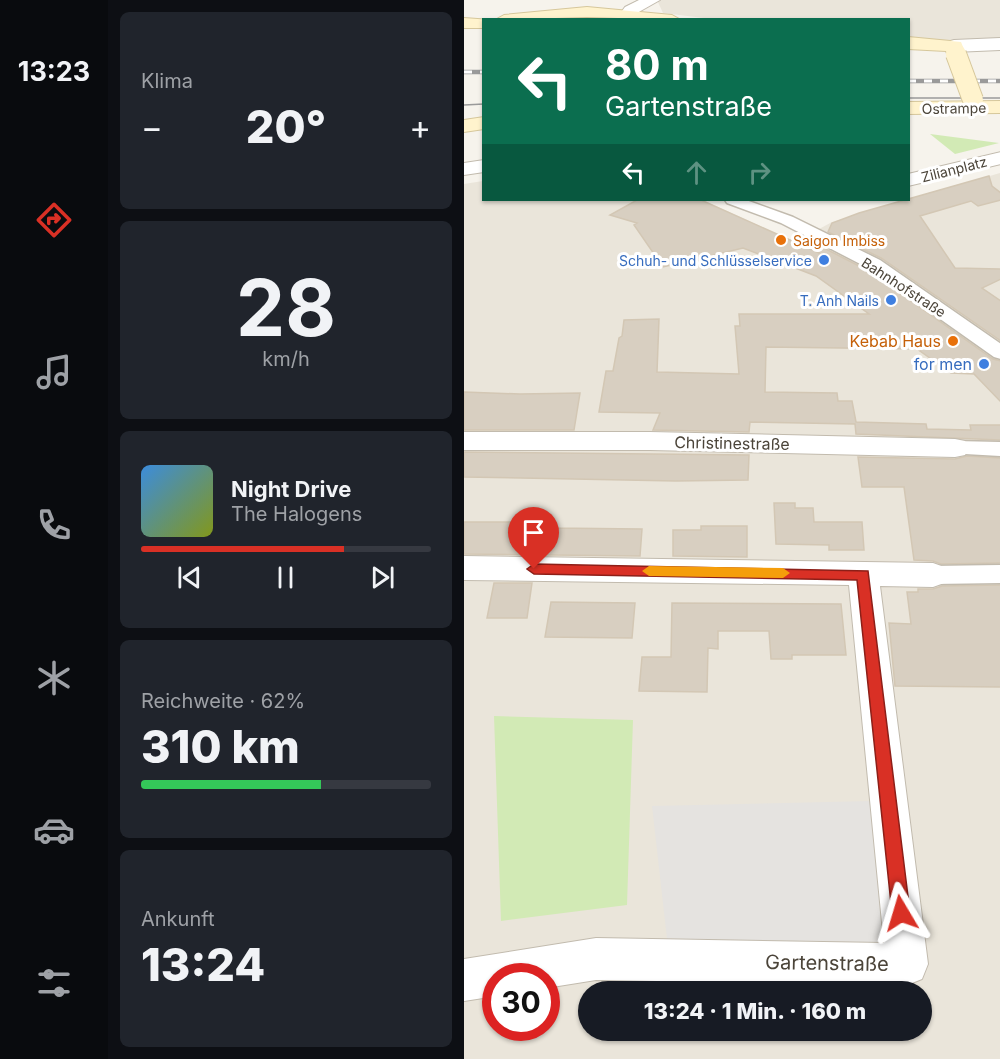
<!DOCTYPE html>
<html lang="de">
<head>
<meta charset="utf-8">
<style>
	:root { --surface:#171b24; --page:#20242c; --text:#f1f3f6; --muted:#9ea1a6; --line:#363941; --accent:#d93025 }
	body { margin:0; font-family:Inter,sans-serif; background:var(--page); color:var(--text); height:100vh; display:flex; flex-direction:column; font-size:22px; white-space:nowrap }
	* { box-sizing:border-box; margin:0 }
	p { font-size:20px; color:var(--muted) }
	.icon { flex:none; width:33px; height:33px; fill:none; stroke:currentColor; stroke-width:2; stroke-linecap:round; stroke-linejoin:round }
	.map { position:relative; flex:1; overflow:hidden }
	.drawer { display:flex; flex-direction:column; gap:12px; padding:12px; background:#0d0f14; width:356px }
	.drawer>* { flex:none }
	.guide { position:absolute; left:18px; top:18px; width:428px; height:183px; border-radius:0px; box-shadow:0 2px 4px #0004; background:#0b6e4f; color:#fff; overflow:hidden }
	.speed { position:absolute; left:18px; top:963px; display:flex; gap:12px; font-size:30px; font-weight:700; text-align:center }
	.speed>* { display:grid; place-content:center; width:78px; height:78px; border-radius:50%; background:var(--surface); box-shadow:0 2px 4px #0004; line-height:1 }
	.speed .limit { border:9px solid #d22; background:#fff; color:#111 }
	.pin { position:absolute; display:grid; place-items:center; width:51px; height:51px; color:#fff; margin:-62px -26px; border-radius:50% 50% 50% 0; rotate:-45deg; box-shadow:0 0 6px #0007 }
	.pin .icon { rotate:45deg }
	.me { position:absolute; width:66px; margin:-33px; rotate:353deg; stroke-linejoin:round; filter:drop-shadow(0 0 4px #0008) }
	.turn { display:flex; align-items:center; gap:21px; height:126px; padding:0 24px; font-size:27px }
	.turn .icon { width:78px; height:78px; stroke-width:2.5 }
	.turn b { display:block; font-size:42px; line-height:51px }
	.lanes { display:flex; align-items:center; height:57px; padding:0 24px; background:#0003; justify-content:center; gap:30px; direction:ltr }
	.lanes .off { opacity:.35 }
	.big { font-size:45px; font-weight:800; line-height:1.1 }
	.drawer .tile { flex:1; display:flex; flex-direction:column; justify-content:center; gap:9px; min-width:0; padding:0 21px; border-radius:9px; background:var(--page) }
	.drawer .dial { align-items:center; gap:0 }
	.dial b { font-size:78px; line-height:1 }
	.song { display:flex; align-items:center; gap:18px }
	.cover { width:72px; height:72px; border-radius:9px; background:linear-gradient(135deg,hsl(210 70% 55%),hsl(70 70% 35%)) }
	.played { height:6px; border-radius:3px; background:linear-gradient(90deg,var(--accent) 70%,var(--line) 70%) }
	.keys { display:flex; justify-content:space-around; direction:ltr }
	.heat { display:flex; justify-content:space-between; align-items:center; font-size:33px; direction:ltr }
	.charge { height:9px; border-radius:4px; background:linear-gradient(90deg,#34c759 62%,var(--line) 0) }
	.trip { position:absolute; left:114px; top:981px; width:354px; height:60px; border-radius:30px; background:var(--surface); box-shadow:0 2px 4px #0004; font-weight:800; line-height:60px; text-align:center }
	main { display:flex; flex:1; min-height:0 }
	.dock { display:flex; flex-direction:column; width:108px; justify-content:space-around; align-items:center; background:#090b0e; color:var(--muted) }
	.dock .icon { width:42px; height:42px }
	.dock .current { color:var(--accent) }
	.dock b { font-size:27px; color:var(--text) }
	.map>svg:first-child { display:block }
	.residential { fill:#eae5da; fill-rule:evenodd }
	.green { fill:#d2eab5 }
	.parking { fill:#e5e3e0 }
	.building { fill:#d8cfc1; stroke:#d3c7b4; stroke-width:1.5 }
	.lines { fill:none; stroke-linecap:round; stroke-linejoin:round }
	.pedestrian-casing { stroke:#c2bbae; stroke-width:3 }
	.minor-casing { stroke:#c2bbae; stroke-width:2 }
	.tertiary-casing { stroke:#c2bbae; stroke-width:2 }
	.secondary-casing { stroke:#d6c79b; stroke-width:2 }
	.pedestrian { fill:#fff; fill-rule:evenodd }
	.minor { fill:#fff; fill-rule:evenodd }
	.tertiary { fill:#fff; fill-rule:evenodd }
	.secondary { fill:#fff3cd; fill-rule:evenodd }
	.tram { stroke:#9a9a9a; stroke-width:1.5 }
	.rail-casing { stroke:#9a9a9a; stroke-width:4.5 }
	.rail { stroke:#fff; stroke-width:3; stroke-dasharray:8; stroke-linecap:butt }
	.secondary-bridge-casing { stroke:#d6c79b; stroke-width:22; stroke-linecap:butt }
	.secondary-bridge { stroke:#fff3cd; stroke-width:20 }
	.route { fill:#d93025; stroke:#8d1f18; stroke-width:1.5 }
	.slow { fill:#f59e0b }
	.food-dot { fill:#e8710a; stroke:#fff; stroke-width:2 }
	.shop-dot { fill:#3f7fe0; stroke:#fff; stroke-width:2 }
	.labels { text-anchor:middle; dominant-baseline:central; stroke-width:6; stroke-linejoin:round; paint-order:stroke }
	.far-street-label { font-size:14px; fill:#4b4439; stroke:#fff }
	.far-food-label { font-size:14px; fill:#c56008; stroke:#fff; text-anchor:start }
	.far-shop-label { font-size:14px; fill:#366cbe; stroke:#fff; text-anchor:end }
	.food-label { font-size:16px; fill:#c56008; stroke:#fff; text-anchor:end }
	.shop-label { font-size:16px; fill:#366cbe; stroke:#fff; text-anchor:end }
	.street-label { font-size:16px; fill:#4b4439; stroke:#fff }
	.near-street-label { font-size:20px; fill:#4b4439; stroke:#fff }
</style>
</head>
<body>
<main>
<nav class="dock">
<b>13:23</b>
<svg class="icon current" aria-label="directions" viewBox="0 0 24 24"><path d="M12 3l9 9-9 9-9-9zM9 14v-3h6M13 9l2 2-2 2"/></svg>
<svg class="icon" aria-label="music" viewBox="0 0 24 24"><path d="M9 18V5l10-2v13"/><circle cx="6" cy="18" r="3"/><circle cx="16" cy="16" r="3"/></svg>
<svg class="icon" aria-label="phone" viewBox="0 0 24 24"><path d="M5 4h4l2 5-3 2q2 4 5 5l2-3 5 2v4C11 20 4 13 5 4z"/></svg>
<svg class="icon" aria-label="climate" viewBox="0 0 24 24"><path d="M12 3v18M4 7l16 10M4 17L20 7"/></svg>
<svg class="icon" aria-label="car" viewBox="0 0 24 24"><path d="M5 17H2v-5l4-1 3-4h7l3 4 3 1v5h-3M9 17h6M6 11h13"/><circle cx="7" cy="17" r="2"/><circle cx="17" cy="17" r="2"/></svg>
<svg class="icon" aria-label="filters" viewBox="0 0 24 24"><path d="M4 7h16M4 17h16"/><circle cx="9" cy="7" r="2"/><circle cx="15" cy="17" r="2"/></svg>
</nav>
<section class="drawer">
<div class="tile"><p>Klima</p>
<div class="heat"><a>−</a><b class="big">20°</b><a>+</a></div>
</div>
<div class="tile dial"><b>28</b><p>km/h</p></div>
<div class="tile">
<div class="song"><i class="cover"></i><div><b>Night Drive</b><p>The Halogens</p></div></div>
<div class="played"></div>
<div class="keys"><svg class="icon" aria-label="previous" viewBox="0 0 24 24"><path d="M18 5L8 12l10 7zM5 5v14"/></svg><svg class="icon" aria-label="pause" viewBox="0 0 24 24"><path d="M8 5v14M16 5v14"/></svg><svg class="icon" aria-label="next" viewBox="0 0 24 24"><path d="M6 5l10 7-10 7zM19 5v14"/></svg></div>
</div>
<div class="tile"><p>Reichweite · 62%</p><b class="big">310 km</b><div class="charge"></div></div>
<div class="tile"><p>Ankunft</p><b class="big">13:24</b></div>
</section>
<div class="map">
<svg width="537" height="1059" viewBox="0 0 537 1059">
	<rect width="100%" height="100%" fill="#f6f3ec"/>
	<path class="residential" d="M193,0H536V41H444V20L248,19L199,13Z
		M536,173V1059H0V184L19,181L20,200H239L331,242L368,222ZM32,976H82V1028H32ZM124,992H458V1030H124Z"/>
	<path class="green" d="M466,134L535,143L491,154Z
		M30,716L169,720L163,905L37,921Z"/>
	<path class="parking" d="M408,801L424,947L203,939L188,806Z"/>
	<path class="building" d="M525,176L528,186L537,193V200L514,206L507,201L456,216L491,268L537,269V279L518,288L537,301V341L417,258L364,232L368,223L395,213Z
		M173,200H237L355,253L358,247L403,270L529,359L537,361V402L510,374L487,373L453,349L302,347L301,392L373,393L374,401H388L392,422L462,424L463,429L507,430L506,425H537V440L392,434L391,424L286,422L285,432L189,430L196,413L135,412L142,371H149L155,338L158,336L160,320L195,319L193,372L275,374L271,326H276L275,314H405L352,276L279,248L199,267L170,225L173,223L146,215Z
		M0,392L56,394L116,393L110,430H0Z
		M0,452L285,455L284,480L212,481L0,477Z
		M503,456L537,458V563L477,564L469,561L450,560L440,487H398L394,457L491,459Z
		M310,503H331V508H349L350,522H398L400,550H365V545L312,544Z
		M49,519L88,520L87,528L178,529L176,556L0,554V522H48Z
		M237,526H283V557L209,556V530H237Z
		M30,583H68L63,618H23Z
		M537,585V687L431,686L425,623L447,624L443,592H454V589H469L478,586Z
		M87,602L171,603L168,638L81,637Z
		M208,603L377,604L382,655H328V659H307L305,631H254V649L244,648L243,692L175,691L178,657H207Z"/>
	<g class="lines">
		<g class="pedestrian-casing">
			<path id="pedestrian" d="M261,200H282L329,217L416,260L537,344V359L530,357L404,268L317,223L263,203Z
				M491,441L537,442V456L484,453L481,448L484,443Z
				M537,565V583L469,584L461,581L457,575L461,569L469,566Z"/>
		</g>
		<g class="minor-casing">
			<path id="minor" d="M175,0H196L173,13L169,18H157L155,15L161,7Z
				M537,152V164L444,186V174Z
				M20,160V172L0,175V163Z
				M0,432H186L491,439L501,441L505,448L501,455L491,457L186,450H0Z
				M0,556L469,563L480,567L485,575L480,583L469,587L416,586L464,964L458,979L443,985L132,980L82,988V976H32V996L0,1001V959L132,938L420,943L385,585L0,580Z"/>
		</g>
		<g class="tertiary-casing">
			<path id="tertiary" d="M537,38V50L490,52L483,50L481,46L483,42L490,40Z"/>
		</g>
		<g class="secondary-casing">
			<path id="secondary" d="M123,7L208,15L217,20L123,17L31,20L40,15Z
				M0,18L27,20H20V28H0Z
				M444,37L497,42L502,54L499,58H485L482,51L444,49Z
				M537,101V113L444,114V102Z
				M20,117V129L0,132V120Z"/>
		</g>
		<use href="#pedestrian" class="pedestrian"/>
		<use href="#minor" class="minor"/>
		<use href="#tertiary" class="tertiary"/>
		<use href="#secondary" class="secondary"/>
		<path class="tram" d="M444,98H537
			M0,105L20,104"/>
		<g class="rail-casing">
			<path id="rail" d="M0,72H20
				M444,81H537"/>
		</g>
		<use href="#rail" class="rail"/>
		<g class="secondary-bridge-casing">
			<path id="secondary-bridge" d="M492,54L509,100"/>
		</g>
		<use href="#secondary-bridge" class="secondary-bridge"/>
	</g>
	<path class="route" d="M70,564L404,571L446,913L444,919L437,922L431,919L428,913L393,580L70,574L63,569Z"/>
	<path class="slow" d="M185,566L319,568L326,573L319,578L185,576L178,571Z"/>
	<g class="food-dot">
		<circle cx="317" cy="240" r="6"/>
		<circle cx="489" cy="341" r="6"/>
	</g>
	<g class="shop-dot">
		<circle cx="360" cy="260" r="6"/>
		<circle cx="427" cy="300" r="6"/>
		<circle cx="520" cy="364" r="6"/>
	</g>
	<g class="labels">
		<g class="far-street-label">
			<text transform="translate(490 108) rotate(-1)">Ostrampe</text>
			<text transform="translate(490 169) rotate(-14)">Zilianplatz</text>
			<text transform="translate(440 287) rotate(33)">Bahnhofstraße</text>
		</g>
		<g class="far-food-label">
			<text x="329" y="240">Saigon Imbiss</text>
		</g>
		<g class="far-shop-label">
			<text x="348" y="260">Schuh- und Schlüsselservice</text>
			<text x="415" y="300">T. Anh Nails</text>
		</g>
		<g class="food-label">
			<text x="477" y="341">Kebab Haus</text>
		</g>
		<g class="shop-label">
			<text x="508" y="364">for men</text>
		</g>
		<g class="street-label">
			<text transform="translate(268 443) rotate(1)">Christinestraße</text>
		</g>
		<g class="near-street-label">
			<text transform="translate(363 963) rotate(1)">Gartenstraße</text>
		</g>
	</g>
</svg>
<div class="speed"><div class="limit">30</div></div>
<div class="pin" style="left:70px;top:569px;background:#d93025"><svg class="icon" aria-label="arrive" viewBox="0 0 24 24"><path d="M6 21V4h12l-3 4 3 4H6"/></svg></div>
<svg class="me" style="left:437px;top:913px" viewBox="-20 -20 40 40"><path d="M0-17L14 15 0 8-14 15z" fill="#d93025" stroke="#fff" stroke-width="4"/></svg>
<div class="trip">13:24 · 1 Min. · 160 m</div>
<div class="guide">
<div class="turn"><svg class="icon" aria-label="left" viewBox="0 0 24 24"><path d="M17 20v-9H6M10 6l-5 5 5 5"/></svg><div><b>80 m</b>Gartenstraße</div></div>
<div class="lanes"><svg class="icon" aria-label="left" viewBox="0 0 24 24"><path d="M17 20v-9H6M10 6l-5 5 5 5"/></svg><svg class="icon off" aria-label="ahead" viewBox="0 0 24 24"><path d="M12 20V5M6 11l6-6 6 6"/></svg><svg class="icon off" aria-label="right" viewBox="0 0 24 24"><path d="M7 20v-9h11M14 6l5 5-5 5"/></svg></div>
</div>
</div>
</main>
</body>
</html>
